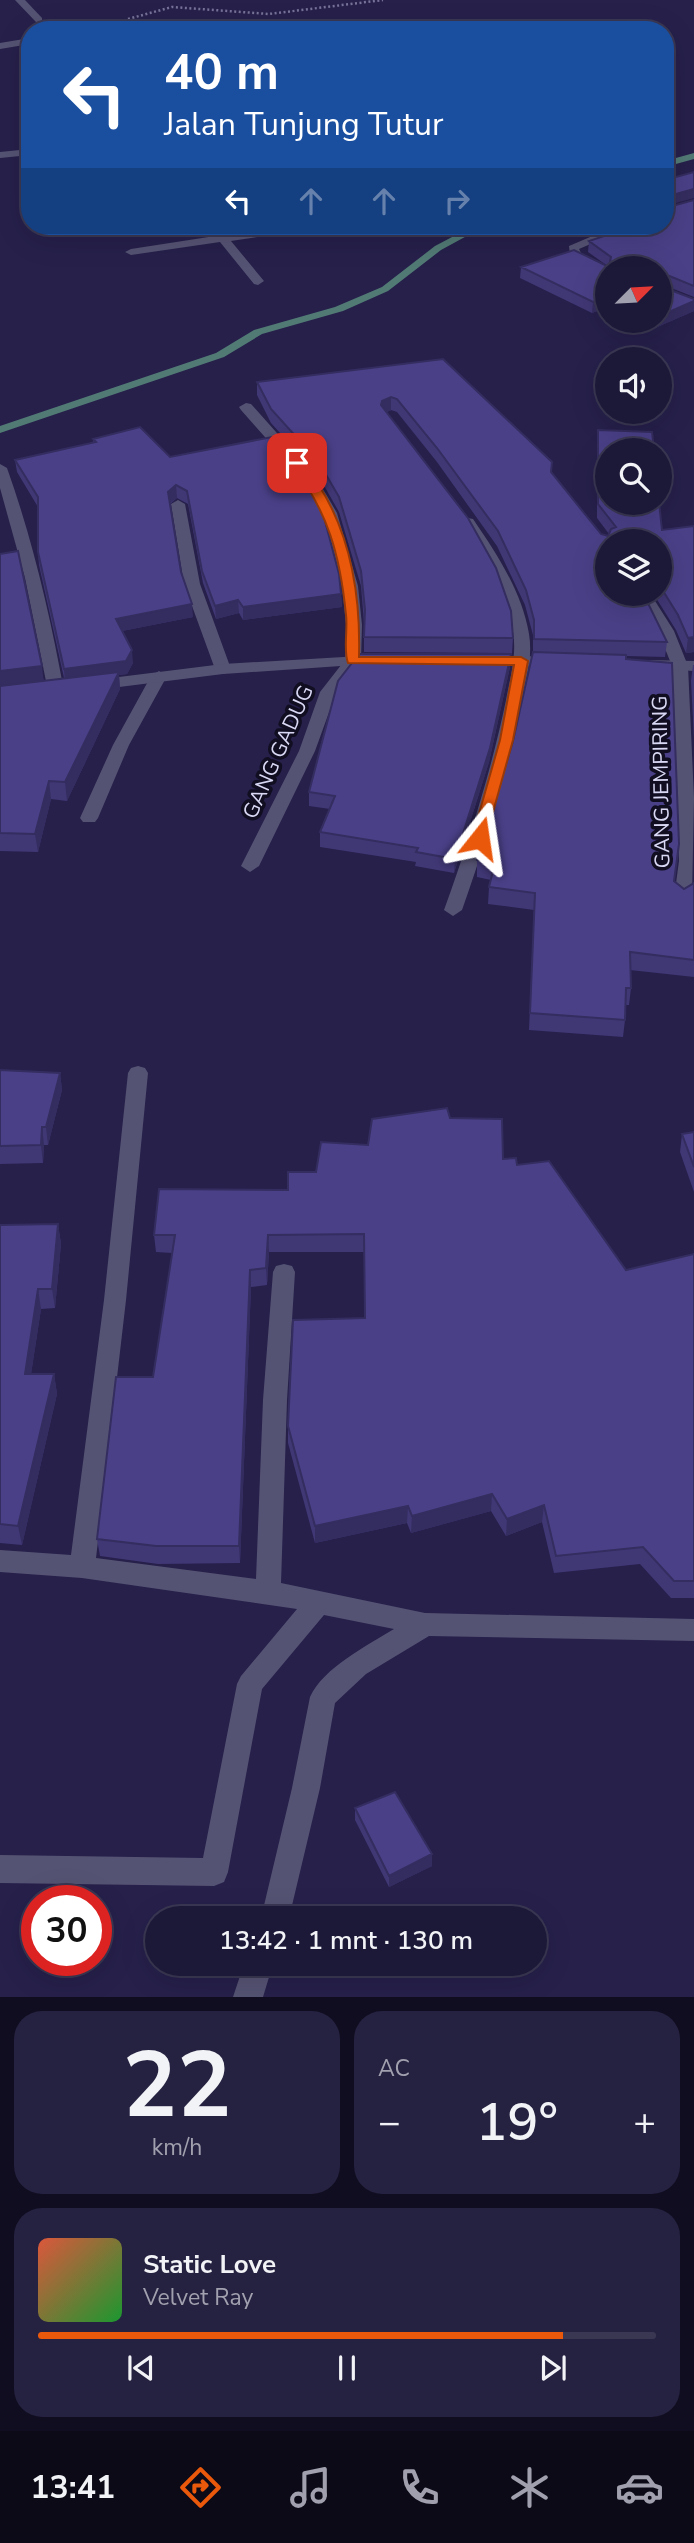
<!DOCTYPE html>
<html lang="id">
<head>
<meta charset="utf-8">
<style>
	:root { --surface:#1c1838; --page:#252140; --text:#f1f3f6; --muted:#a0a0ae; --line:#3a3753; --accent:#ea580c }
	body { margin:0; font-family:"Nunito Sans",sans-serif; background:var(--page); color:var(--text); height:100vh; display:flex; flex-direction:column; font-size:26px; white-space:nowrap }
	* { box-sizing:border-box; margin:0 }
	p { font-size:23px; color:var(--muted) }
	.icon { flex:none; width:38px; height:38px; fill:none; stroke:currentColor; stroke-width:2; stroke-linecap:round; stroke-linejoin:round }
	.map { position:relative; height:1997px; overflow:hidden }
	.sheet { display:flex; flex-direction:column; gap:14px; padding:14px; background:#0f0d1f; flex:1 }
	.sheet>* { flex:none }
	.guide { position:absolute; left:21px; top:21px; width:653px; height:214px; border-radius:28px; box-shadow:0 7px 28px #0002,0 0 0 2px var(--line); background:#1a4fa0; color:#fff; overflow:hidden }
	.needle { width:46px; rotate:66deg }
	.controls { position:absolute; left:595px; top:256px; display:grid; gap:14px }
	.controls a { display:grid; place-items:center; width:77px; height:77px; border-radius:50%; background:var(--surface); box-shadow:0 7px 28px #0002,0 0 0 2px var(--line); font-size:35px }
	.speed { position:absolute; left:21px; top:1885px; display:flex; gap:14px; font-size:35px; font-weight:700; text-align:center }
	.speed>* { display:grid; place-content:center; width:91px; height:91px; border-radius:50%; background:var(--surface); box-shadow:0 7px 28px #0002,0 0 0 2px var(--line); line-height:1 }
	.speed .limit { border:10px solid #d22; background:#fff; color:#111 }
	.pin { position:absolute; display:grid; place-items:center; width:60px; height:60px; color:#fff; margin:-30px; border-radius:14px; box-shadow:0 4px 10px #0006 }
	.me { position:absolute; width:77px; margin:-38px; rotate:15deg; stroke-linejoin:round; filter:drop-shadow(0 0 5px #0008) }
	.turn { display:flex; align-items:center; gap:24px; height:147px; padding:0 28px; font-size:32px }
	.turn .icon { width:91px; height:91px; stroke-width:2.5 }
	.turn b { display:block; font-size:49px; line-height:60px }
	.lanes { display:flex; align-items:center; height:66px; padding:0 28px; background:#0003; justify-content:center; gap:35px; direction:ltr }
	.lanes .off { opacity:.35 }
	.big { font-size:52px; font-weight:600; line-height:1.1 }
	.sheet .card { flex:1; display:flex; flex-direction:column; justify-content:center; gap:10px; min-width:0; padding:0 24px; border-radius:28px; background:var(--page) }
	.sheet .dial { align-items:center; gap:0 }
	.dial b { font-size:91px; line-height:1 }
	.song { display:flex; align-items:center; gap:21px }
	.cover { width:84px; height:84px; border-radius:10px; background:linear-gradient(135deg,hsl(10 70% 55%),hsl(130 70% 35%)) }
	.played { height:7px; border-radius:4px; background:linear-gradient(90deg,var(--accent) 85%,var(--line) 85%) }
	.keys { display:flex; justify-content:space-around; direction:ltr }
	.heat { display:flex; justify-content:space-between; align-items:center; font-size:38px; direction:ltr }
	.sheet .tiles { flex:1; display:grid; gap:14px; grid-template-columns:1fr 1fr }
	.card:last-child { grid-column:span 2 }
	.trip { position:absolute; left:145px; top:1906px; width:402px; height:70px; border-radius:35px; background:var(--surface); box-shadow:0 7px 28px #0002,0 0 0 2px var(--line); font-weight:600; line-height:70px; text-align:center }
	.tabs { display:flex; height:112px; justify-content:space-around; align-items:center; background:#0b0a16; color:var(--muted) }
	.tabs .icon { width:49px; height:49px }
	.tabs .selected { color:var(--accent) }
	.tabs b { font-size:32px; color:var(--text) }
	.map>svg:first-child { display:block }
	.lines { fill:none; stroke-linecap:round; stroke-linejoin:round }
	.stream { fill:#527a75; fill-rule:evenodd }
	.path { stroke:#777398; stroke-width:2.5; stroke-dasharray:2 2.5; stroke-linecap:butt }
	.minor { fill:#555373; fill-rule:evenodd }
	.tertiary { fill:#555373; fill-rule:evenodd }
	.wall { fill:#403775 }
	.shaded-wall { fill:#342d5f }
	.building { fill:#4a4088; stroke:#342d5f; stroke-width:2 }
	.route { fill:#ea580c; stroke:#983908; stroke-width:2 }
	.labels { text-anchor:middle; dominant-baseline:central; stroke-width:7; stroke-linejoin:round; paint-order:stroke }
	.street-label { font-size:21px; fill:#d9d8f4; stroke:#100e20 }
</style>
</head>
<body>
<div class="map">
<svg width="694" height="1997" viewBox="0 0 694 1997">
	<rect width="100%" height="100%" fill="#26204b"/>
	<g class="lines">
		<path class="stream" d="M694,153V159L665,167V161Z
			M473,226H485L441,250L388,291L343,311L262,334L224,357L0,433V426L216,353L254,330L335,307L382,287L435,246Z"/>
		<path class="path" d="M128,19L172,7L269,14L383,0"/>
		<path class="minor" d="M15,0H25L42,18V22H36Z
			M91,27L102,30H87Z
			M30,38V44L0,49V43Z
			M30,149V155L0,158V152Z
			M208,226H219L226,235L288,226H316L310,229L231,241L264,281L258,285L254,284L220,242L131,255L125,252L131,249L215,236Z
			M616,226H632L579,249L581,253L608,268L607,275L570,255L569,246Z
			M246,403L251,404L316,477L337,513L358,586L362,625L361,660L336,693L315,751L259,866L250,872L241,866L299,751L320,692L345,660L346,625L342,586L323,513L305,482L241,410L239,407Z
			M0,464L7,468C33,541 50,615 64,691L62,694L56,696L48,691L25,578L0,488Z
			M178,500L185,504L200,584L231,669L229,672L223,674L215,669L184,584L171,504Z
			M468,518L473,519C497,554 522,592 529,634C533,657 526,681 521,703C507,774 486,842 462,910L453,916L444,910C469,841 491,772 506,700C510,678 517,655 513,632C506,592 483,556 461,522Z
			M635,593H650L674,631L688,666L694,798L692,898L683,904L674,898L679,861L672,666L658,631Z
			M159,671L167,676L129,745L98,818L95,822H83L80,818L113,745L151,676Z
			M138,1066L145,1068L148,1073L126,1300L96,1558L256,1579L263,1400L273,1272L276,1266L284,1264L292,1266L295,1272L287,1400L281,1583L425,1613L694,1619V1641L429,1636L366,1674L335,1703L320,1788L289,1918H261L292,1788L310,1697C323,1668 368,1645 394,1629L324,1615L262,1689L228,1872L224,1882L214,1886L0,1883V1855L203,1858L237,1684L241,1676L297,1609L82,1578L0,1572V1550L71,1555L104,1300L128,1073L131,1068Z
			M244,1964H273L263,1997H233Z"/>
		<path class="tertiary" d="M378,655L384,657L386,660L384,663L223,674L95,690L87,685L95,680L223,664Z
			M485,655L557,657L565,662L557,667L479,663L477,660L479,657Z
			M646,660L694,661V671L640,668L638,665L640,662Z"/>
	</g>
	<path class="wall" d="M694,200V297L661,284H660V286L694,299V311L655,328L635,320H660V268H607V309L605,308L592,313L520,278L521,267L574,250L609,267L588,252L589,241L634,226H665V208Z
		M443,359L552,462V473L601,534L608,536L609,534L597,518V444L598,430L662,530L694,652L686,653L676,630L653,593H660V541H607L667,642L665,657L626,656L674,881L684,889L694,883V977L630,970L631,988L629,1005H626L625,1020L623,1037L529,1030L534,910L488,904L489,887L491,880L477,877V860L513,741L533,652V635L525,605L497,546L437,462L397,412L391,410L387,412L513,638L512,653L364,652V623L361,586L339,512L318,475L271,423L257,395V382Z
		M93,439L170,457L341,594L342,607L243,620L239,613L216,619L203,583L188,504L177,498L170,504L181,572L193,617L122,631L133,663L127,674L119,675L120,689L67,801L51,799L38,852L0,851V554L44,681L64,678L39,565L38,552V507L17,472L15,460L93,443Z
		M693,665H694V740L691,681Z
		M510,667L489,762L454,873L415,866L416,862L320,847V832L330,809L309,806V792Z
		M0,1070L60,1073L62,1090L48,1145H44L43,1163L0,1164Z
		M450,1118L503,1159L517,1165L626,1270L694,1254V1598H671L640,1564L554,1573L542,1522L506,1536L491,1511L411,1533L407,1523L315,1543L288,1443V1426L365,1318L364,1252H269L267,1285L251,1287L240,1563L158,1564L100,1556L97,1539L153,1377L172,1253L156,1252L154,1235L288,1190L316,1172L368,1145Z
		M694,1132V1192L680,1152L682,1134Z
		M58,1224L61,1244L55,1308L41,1309L31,1374H54L57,1394L22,1545L0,1543V1225Z
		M355,1808L432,1866L389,1887L355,1820Z"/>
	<path class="shaded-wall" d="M694,189V198L665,206V197Z
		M606,297L605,308L592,313L593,302Z
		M694,301V311L655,328V320H660V316Z
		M391,397V410L382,415V401Z
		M176,485L177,498L168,504V492Z
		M341,594L342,607L243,620V607Z
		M238,600L239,613L216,619L215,606Z
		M192,604L193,617L117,632L116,619Z
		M694,637V652L686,653L688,638Z
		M132,650L133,663L127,674L119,675L120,689L67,801L65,782V682L64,669Z
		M511,654L510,667L489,762L454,873L455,859Z
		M42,666L44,684L0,689V671Z
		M49,781L51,799L38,852L35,834Z
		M60,1073L62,1090L48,1145L46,1127Z
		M42,1127L44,1145L43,1163L41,1145Z
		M58,1224L61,1244L55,1308L52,1289Z
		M268,1235L269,1252L267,1285L266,1268Z
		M250,1270L251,1287L240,1563L239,1546Z
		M38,1289L41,1309L28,1394L25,1374Z
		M54,1374L57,1394L22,1545L18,1526Z
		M492,1494L491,1511L411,1533L412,1516Z
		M544,1505L542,1522L506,1536L507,1519Z
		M408,1506L407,1523L315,1543V1526Z
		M432,1854V1866L389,1887V1876Z"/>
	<path class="building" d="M694,172V189L665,197V200V180Z
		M694,200V286L662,273L660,275V268H607V298L593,302L521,267L574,250L609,267L611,257L589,241L634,226H665V208Z
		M660,284V286L694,299V301L660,316Z
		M443,359L552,462L551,472L601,534L608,536L611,529L616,527L598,504V430L652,432L654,450H607V502H659L662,530L694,526V637L688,638L678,615L660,586V541H607V593H643L667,642L534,639V620L526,590L498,531L437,448L397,399L391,397L382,401L381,405L468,518L496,568L511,611L513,638L364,637L365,610L361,571L339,497L318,461L271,409L257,382Z
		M140,427L170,457L272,437L303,471L320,502L339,574L341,594L243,607L238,600L215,606L202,571L187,491L176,485L168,492L181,572L192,604L116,619L132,650L126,661L64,669L38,552V497L15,460L96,442L93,439Z
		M18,551L42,666L0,671V554Z
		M533,652L626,655V659L672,663L679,844L674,881L684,889L694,883V960L630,952L631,988H626L625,1020L530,1013L535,893L489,887L495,863L477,860L513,741Z
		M359,654H511L490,748L455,859L416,852L418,848L320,832L335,796L309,792L338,681Z
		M119,672L65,782L49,781L35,834L0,833V686Z
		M0,1070L60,1073L46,1127H42L41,1145L0,1146Z
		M447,1108L450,1118L502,1119L503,1159L516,1158L517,1165L549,1161L626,1270L694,1254V1581H674L643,1547L556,1556L544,1505L507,1519L492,1494L412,1516L408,1506L315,1526L288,1426L293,1320L365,1318L364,1234L268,1235L266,1268L250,1270L239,1546H156L97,1539L116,1377H153L175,1235H154L159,1189L288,1190V1172H316L321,1142L368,1145L372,1119Z
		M694,1132V1167L682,1134Z
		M58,1224L52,1289H38L25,1374H54L18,1526L0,1524V1225Z
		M395,1792L432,1854L389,1876L355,1808Z"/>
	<path class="route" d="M293,461H301C347,515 361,586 359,657H521L528,661L513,740L485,841H474L472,838L500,740L514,665L348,663C343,650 348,630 346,615C340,554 328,512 291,463Z"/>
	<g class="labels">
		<g class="street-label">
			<text transform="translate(278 752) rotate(-66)">GANG GADUG</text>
			<text transform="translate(661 782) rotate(-91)">GANG JEMPIRING</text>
		</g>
	</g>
</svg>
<div class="controls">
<a><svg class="needle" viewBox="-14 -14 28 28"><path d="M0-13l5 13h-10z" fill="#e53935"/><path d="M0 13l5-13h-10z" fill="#a0a0ae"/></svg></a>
<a><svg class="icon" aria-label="sound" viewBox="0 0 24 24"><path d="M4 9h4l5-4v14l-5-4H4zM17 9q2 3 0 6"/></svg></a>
<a><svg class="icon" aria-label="search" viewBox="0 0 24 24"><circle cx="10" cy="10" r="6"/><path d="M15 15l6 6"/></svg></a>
<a><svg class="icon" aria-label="layers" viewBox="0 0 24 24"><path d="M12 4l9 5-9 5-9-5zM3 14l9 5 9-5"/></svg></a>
</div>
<div class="speed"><div class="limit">30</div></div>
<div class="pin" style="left:297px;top:463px;background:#d93025"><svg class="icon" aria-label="arrive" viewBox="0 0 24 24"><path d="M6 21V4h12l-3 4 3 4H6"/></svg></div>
<svg class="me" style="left:480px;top:838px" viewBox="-20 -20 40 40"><path d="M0-17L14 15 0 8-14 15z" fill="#ea580c" stroke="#fff" stroke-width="4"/></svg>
<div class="trip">13:42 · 1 mnt · 130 m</div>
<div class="guide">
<div class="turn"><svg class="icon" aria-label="left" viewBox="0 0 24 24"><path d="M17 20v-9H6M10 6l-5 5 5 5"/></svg><div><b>40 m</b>Jalan Tunjung Tutur</div></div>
<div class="lanes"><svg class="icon" aria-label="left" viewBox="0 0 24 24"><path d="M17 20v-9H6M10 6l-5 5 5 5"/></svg><svg class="icon off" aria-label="ahead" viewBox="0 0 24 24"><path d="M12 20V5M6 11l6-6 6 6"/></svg><svg class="icon off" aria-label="ahead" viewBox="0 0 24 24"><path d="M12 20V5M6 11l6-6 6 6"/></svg><svg class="icon off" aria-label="right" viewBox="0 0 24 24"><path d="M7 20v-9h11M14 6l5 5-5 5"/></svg></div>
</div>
</div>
<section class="sheet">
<div class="tiles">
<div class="card dial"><b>22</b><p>km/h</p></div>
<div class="card"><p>AC</p>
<div class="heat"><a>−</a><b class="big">19°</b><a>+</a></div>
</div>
<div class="card">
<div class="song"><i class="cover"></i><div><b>Static Love</b><p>Velvet Ray</p></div></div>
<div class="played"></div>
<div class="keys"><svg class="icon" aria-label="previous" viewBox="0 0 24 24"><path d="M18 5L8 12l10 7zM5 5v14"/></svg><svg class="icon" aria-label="pause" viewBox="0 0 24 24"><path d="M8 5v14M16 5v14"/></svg><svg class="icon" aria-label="next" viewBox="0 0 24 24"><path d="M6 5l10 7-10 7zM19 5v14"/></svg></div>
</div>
</div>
</section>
<nav class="tabs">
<b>13:41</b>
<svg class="icon selected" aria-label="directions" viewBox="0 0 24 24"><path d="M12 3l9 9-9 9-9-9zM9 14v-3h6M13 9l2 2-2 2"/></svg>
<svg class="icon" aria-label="music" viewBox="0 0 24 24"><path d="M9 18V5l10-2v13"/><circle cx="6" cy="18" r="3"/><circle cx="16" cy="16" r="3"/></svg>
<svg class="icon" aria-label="phone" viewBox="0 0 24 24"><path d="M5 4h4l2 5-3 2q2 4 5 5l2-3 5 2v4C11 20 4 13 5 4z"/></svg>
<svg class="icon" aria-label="climate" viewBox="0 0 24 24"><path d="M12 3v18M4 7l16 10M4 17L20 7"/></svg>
<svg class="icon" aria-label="car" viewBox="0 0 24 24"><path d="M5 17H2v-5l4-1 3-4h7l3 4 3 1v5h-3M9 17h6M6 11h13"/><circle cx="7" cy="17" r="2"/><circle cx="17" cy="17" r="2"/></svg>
</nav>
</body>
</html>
